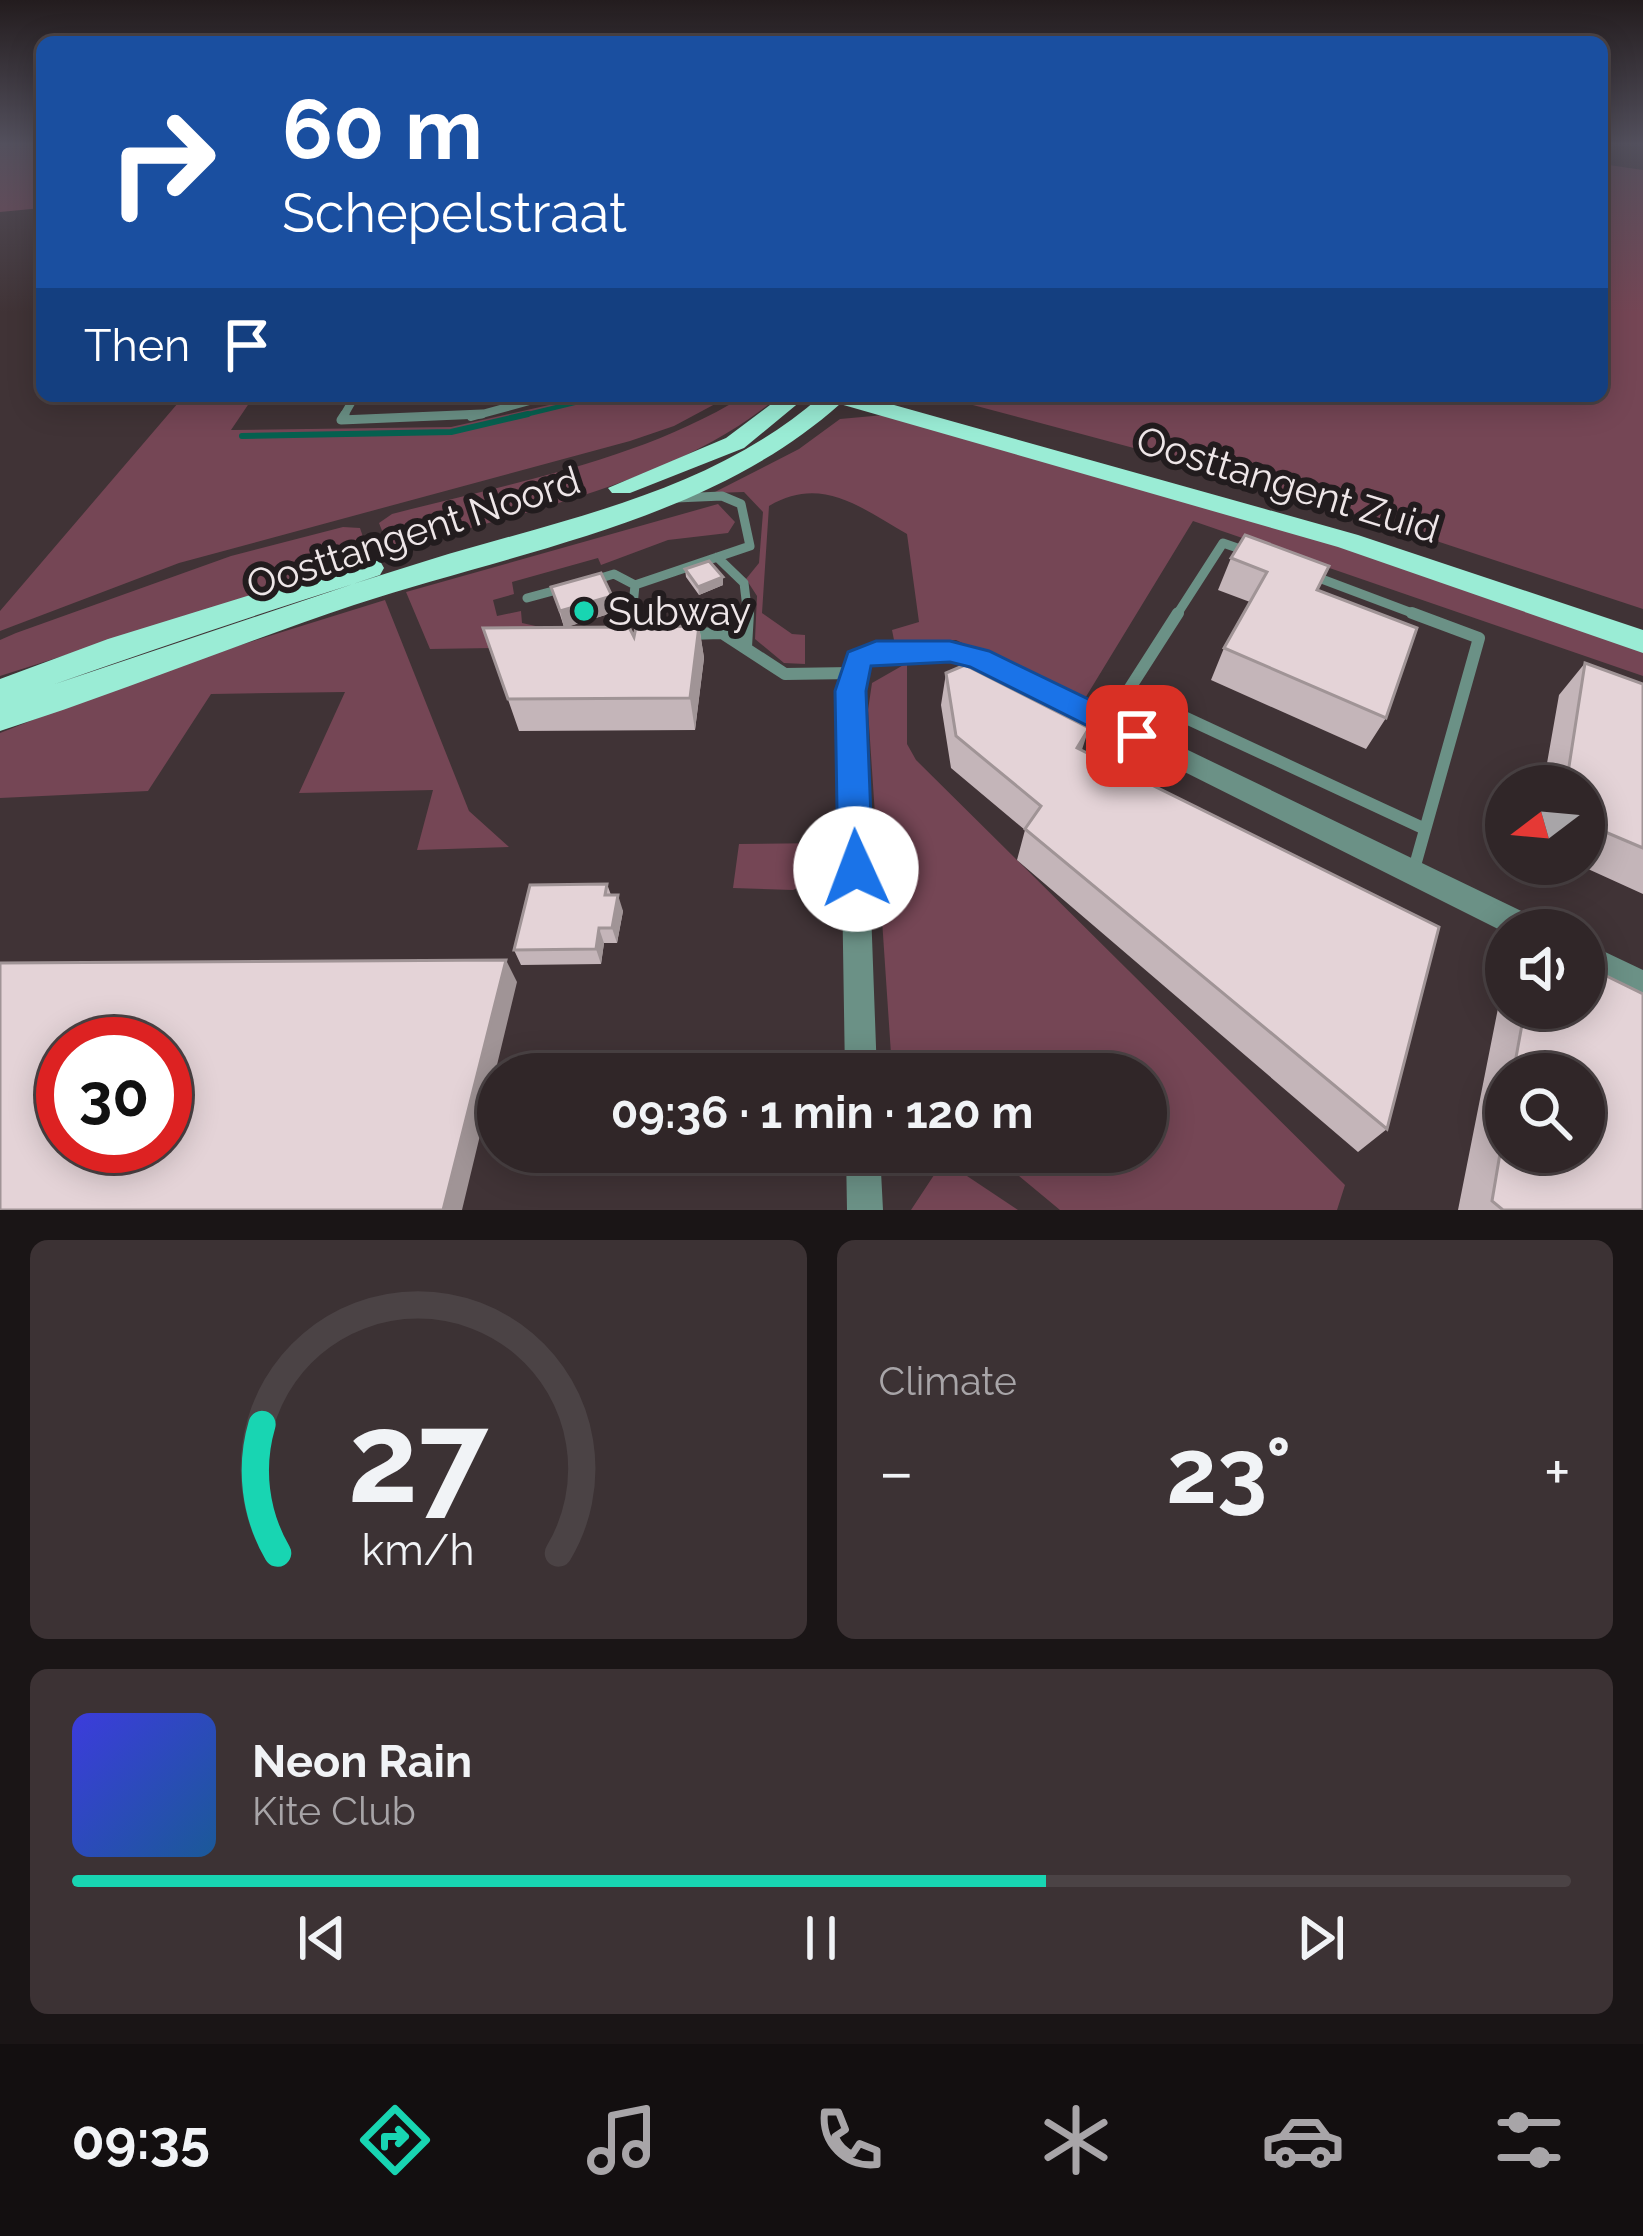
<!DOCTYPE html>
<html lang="en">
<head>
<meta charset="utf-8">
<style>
	:root { --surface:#302628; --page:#3c3234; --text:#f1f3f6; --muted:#a8a5a8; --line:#4b4345; --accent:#18d5b2 }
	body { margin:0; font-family:Raleway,sans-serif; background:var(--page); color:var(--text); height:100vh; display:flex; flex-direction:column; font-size:45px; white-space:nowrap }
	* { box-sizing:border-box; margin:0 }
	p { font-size:39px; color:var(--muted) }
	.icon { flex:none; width:66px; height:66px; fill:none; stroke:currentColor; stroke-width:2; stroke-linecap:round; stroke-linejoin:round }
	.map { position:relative; height:1210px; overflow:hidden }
	.drawer { display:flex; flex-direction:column; gap:30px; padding:30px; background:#1a1516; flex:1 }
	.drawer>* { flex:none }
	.hud { position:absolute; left:36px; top:36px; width:1572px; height:366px; border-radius:18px; box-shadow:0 6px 30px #0003,0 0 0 3px var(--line); background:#1a4fa0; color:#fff; overflow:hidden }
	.needle { width:78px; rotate:254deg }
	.fabs { position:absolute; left:1485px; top:765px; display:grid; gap:24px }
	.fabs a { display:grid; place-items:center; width:120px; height:120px; border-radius:50%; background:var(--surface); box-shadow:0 6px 30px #0003,0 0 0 3px var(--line); font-size:60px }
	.speed { position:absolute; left:36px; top:1017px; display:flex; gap:24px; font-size:60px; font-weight:700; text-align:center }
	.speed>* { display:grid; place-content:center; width:156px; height:156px; border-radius:50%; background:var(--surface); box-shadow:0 6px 30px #0003,0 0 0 3px var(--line); line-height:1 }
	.speed .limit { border:18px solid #d22; background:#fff; color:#111 }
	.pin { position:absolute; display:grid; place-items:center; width:102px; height:102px; color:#fff; margin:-51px; border-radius:24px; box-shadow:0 6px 18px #0006 }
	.me { position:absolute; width:132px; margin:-66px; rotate:358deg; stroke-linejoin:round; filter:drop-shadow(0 0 9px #0008) }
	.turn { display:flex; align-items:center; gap:42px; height:252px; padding:0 48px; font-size:54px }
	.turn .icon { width:156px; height:156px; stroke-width:2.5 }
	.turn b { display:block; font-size:84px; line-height:102px }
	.then { display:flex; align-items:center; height:114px; padding:0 48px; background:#0003; gap:24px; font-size:45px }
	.big { font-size:90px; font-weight:700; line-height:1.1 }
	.drawer .widget { flex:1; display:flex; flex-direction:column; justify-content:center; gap:18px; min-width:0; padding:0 42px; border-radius:18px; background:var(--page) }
	.drawer .dial { align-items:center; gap:0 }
	.dial svg { height:312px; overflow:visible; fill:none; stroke:var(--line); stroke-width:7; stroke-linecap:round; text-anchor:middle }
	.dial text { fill:var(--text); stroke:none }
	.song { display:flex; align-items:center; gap:36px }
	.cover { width:144px; height:144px; border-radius:18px; background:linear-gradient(135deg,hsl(240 70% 55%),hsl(210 70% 35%)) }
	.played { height:12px; border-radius:6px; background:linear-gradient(90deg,var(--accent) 65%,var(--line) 65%) }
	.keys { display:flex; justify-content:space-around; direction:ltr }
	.heat { display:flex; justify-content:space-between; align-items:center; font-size:66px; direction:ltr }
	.drawer .tiles { flex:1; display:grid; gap:30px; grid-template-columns:1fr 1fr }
	.widget:last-child { grid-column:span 2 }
	.trip { position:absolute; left:477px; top:1053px; width:690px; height:120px; border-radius:60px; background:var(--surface); box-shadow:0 6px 30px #0003,0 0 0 3px var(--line); font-weight:700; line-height:120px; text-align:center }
	.tab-bar { display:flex; height:192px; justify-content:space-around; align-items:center; background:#130f10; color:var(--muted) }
	.tab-bar .icon { width:84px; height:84px }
	.tab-bar .current { color:var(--accent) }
	.tab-bar b { font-size:54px; color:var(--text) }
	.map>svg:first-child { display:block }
	.green { fill:#754655 }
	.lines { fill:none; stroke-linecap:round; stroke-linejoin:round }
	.stream-far1 { stroke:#066150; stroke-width:4.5 }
	.stream { stroke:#066150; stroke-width:6 }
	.service-far2 { stroke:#6b9186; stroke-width:8 }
	.service-far1 { stroke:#6b9186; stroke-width:9 }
	.service { stroke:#6b9186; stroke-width:12 }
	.minor { fill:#6b9186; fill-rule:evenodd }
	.primary { fill:#9aecd5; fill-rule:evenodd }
	.wall { fill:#c4b5b9; fill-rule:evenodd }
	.shaded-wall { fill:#a09496 }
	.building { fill:#e4d3d7; stroke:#a09496; stroke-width:3; fill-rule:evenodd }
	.route { fill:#1a73e8; stroke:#114b97; stroke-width:3 }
	.poi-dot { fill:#18d5b2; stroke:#221c1e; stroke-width:4.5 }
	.labels { text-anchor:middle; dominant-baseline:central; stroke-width:12; stroke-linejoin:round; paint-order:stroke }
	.street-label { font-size:39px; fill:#eee6e8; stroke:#221c1e }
	.poi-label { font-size:39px; fill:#eee6e8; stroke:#221c1e; text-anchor:start }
</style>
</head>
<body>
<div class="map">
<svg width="1643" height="1210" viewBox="0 0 1643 1210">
	<rect width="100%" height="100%" fill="#403336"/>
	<path class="green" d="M0,144H42V208L0,212Z
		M1602,164L1643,170V609L1242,477L939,396H1602Z
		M184,396H254L231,430L451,427L589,396H730L674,426L630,441L179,563L0,631V611Z
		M744,396H779C674,485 520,511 390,551L379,523L392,514C510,483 639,461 744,396Z
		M884,415L1448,577L1643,648V676L1193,521L1084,700L956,640H894L892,630L919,622L907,534C860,507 821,475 769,506L762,613L792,634L805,635V664L784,663L755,639L757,596L746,579L759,563L763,512L744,492L713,493L799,449L840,419Z
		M718,504L735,522L728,533L668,540L601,565L598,558L512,582L514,594L493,600L497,616L521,611L522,623L558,631L565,647L430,649L406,592Z
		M343,527L360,528L370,558L0,676V640L16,633L231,556Z
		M385,600L469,811L509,847L417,850L433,790L299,793L345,692L211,694L148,791L0,798V733L154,672Z
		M907,663V744L916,760L1345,1185L1337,1210H1060L990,1152H1146V1074H897L892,1069L868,710L872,683Z
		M832,843L815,880L793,890L733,888L739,844Z
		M936,1172L964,1174L1018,1210H911Z"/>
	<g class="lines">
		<path class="stream-far1" d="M516,417L603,396"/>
		<path class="stream" d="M242,436L451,432L528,414"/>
		<path class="service-far2" d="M343,417L355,396
			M471,417L548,396"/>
		<path class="service-far1" d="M345,414L341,420L482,414
			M717,557L744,583L748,616
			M1311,575L1420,616
			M594,580L614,574L635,585
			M527,598L564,588
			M632,616L635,585L750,546L741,504L722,496L676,498
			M1176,616L1223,543L1249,552"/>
		<path class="service" d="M632,613L651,632
			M1178,613L1128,691L1425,829
			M1412,613L1479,638L1414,869
			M687,634L722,633L785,674L852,673
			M746,647L748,613"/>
		<path class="minor" d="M918,641L987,653L1540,920L1544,930H1506V933L973,666C938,657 902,652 868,665L863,691L877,1074H845L839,691L850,654L887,643Z
			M1584,942L1643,970V1001L1584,972Z
			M846,1152H880L883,1210H847Z"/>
		<path class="primary" d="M782,396H807L744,448L630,493H612L608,488L726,438Z
			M821,396H862L1358,535L1643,630V653L1338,547L840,404C708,522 517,551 354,605C235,645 119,693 0,731V679L108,639L360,561H380L384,568L380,575L55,684C179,640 304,599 429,560C566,518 710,493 821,396Z"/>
	</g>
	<path class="wall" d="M1231,558L1317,590L1386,718L1366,749L1211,680L1224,648L1250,602L1218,590Z
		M685,569L723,577V585L699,595L686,577Z
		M551,587L612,596L615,612L566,627L634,637L699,626L704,658L695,730L519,731L483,628L564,627Z
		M1585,663L1643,684V894L1577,864H1584V786H1543L1559,695Z
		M946,673L1082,751L1387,1129L1358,1152L1017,860L1025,830L951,768L941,705Z
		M607,884L611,895L623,911L617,943H604L601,964L521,965L514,950Z
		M1506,968V1008H1584L1643,1210H1458ZM1506,1074H1584L1506,1152Z"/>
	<path class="shaded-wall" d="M723,577V585L699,595L698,587Z
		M612,596L615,612L564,628L560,611Z
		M699,626L704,658L695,730L690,698Z
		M1089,728L1079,759L1077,748Z
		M618,895L623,911L617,943L612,928Z
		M599,928L604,943L601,964L596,949Z
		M506,960L517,982L462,1210H443Z"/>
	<path class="building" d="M1245,535L1329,566L1317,590L1417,628L1386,718L1224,648L1267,572L1231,558Z
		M709,561L723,577L698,587L685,569Z
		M601,573L612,596L560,611L551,587Z
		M699,626L690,698L508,699L483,628L629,627L634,637L636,627Z
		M1585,663L1643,684V848L1584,823V786H1566Z
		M965,665L1089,728L1077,748L1439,927L1387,1129L1025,829L1041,806L956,736L946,673Z
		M607,884L605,895H618L612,928H599L596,949L514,950L530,885Z
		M506,960L443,1210H0V963ZM63,1044H165V1146H63Z
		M1584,965L1643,994V1210H1503L1492,1201L1506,1118V1152H1584V1074H1513L1525,1008H1584Z"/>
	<linearGradient id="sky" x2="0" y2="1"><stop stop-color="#231c1e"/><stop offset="0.46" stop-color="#53505d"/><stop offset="1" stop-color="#53505d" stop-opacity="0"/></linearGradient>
	<rect width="1643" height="313" fill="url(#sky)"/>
	<path class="route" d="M876,641H950L989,651L1148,728L1152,736L1148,745H1126L970,667L950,662L871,666L866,691L873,869L868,880L856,885L843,880L838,869L835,691L848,652Z"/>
	<circle class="poi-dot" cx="584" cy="611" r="12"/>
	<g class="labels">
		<g class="street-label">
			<text transform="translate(1288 484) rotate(17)">Oosttangent Zuid</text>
			<text transform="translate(413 532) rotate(-18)">Oosttangent Noord</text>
		</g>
		<g class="poi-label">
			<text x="608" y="611">Subway</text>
		</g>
	</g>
</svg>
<div class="fabs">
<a><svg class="needle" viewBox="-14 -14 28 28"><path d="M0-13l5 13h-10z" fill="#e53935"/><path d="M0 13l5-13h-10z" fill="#a8a5a8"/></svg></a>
<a><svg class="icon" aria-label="sound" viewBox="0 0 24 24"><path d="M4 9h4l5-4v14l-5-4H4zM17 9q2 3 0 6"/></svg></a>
<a><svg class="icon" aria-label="search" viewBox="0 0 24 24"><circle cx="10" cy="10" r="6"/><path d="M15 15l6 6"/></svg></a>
</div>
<div class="speed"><div class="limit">30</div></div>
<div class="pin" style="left:1137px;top:736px;background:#d93025"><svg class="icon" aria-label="arrive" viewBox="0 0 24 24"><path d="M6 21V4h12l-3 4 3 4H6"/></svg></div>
<svg class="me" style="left:856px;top:869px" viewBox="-20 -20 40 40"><circle r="19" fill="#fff"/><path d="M0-13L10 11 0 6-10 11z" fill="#1a73e8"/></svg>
<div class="trip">09:36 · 1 min · 120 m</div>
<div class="hud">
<div class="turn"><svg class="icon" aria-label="right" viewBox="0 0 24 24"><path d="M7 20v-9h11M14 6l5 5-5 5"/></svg><div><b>60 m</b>Schepelstraat</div></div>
<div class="then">Then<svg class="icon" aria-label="arrive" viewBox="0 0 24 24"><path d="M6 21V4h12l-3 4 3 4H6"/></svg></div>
</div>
</div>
<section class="drawer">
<div class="tiles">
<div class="widget dial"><svg viewBox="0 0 100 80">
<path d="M14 69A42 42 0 1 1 86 69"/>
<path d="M14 69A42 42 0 0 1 10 36" stroke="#18d5b2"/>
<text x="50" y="56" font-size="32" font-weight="700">27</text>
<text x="50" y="72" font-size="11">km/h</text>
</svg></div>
<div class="widget"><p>Climate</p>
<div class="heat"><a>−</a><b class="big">23°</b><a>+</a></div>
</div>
<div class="widget">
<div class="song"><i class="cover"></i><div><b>Neon Rain</b><p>Kite Club</p></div></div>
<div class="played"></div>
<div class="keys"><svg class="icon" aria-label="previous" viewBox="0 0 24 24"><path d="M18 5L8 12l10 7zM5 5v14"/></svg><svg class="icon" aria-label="pause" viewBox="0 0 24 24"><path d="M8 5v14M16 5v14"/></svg><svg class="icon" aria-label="next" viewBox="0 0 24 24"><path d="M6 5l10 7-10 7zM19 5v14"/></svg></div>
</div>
</div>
</section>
<nav class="tab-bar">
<b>09:35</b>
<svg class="icon current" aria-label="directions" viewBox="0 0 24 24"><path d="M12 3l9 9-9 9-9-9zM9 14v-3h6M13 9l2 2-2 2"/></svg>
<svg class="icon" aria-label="music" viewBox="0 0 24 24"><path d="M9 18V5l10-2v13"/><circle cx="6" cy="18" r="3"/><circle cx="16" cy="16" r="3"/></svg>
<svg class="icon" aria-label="phone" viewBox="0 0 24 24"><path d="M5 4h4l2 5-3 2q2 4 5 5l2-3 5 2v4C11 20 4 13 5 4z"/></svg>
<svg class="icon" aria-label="climate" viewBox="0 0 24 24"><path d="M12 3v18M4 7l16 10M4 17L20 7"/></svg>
<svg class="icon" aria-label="car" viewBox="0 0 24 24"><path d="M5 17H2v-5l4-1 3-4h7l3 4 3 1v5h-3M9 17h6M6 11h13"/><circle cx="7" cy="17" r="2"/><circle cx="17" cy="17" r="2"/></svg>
<svg class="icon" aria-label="filters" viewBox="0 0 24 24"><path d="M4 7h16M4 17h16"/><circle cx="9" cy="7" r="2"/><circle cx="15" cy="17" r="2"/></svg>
</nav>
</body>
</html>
